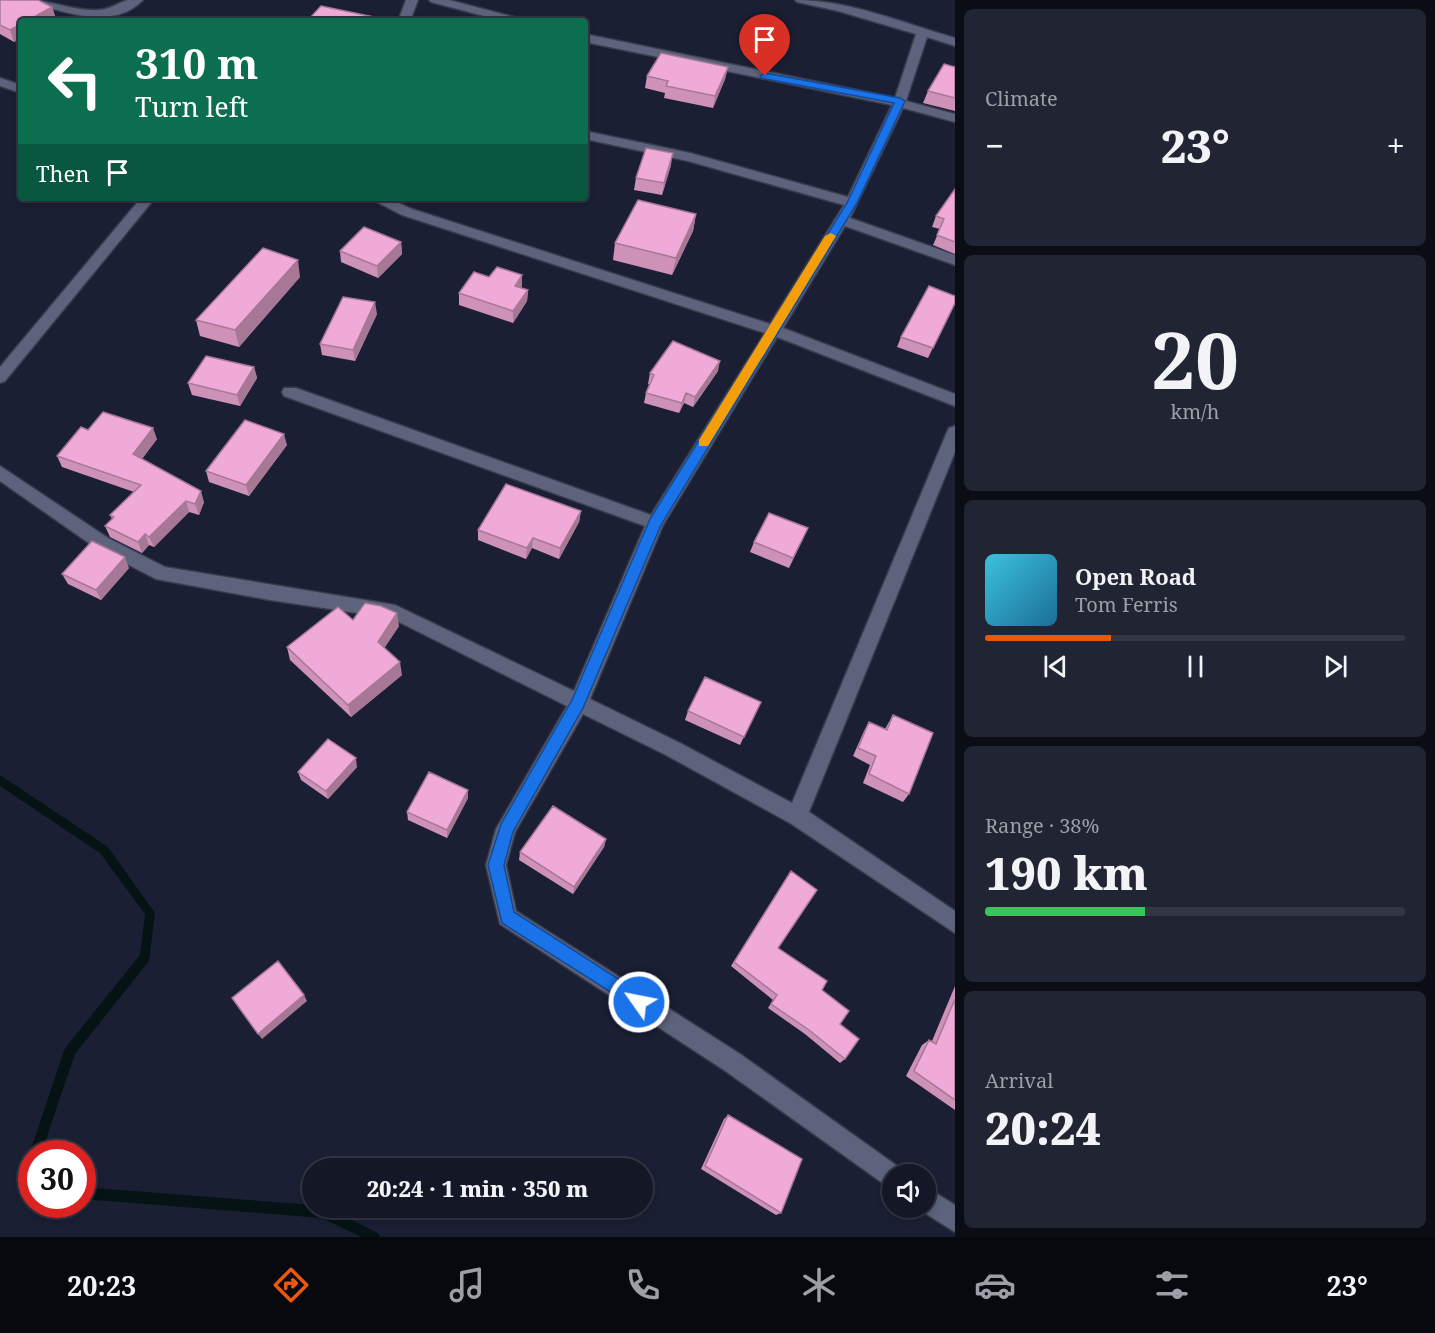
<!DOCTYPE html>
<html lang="en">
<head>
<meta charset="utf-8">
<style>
	:root { --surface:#141726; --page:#212432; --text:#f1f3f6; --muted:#9d9fa7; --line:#333643; --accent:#ea580c }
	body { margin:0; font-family:"Noto Serif",serif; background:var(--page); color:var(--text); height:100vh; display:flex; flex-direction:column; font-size:22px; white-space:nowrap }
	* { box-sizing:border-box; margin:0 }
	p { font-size:20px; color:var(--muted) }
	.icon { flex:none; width:33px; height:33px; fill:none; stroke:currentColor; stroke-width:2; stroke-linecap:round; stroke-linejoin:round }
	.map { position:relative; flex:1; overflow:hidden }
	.details { display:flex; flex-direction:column; gap:9px; padding:9px; background:#0b0d15; width:480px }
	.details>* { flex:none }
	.hud { position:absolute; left:18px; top:18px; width:570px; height:183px; border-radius:6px; box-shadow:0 3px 9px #0003,0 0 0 2px var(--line); background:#0b6e4f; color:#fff; overflow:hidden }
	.tools { position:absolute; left:882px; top:1164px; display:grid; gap:12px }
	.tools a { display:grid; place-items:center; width:54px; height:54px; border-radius:50%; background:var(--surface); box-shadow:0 3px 9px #0003,0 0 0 2px var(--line); font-size:30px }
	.speed { position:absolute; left:18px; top:1140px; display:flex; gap:12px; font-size:30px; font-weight:700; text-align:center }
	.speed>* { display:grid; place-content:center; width:78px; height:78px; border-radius:50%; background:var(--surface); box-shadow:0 3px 9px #0003,0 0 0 2px var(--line); line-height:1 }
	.speed .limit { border:9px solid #d22; background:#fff; color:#111 }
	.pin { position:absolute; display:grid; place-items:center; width:51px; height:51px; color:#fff; margin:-62px -26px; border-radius:50% 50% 50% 0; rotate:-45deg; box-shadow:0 0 6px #0007 }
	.pin .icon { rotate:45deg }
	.me { position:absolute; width:66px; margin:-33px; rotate:303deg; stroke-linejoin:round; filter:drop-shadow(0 0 4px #0008) }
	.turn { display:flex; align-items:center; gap:21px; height:126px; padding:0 18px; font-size:27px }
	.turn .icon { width:78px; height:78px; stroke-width:2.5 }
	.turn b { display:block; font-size:42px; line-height:51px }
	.then { display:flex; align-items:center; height:57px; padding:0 18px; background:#0003; gap:12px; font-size:22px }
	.big { font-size:45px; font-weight:800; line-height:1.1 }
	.details .tile { flex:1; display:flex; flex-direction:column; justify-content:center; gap:9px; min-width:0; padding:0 21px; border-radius:9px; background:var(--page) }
	.details .dial { align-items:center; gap:0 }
	.dial b { font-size:78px; line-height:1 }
	.song { display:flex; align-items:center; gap:18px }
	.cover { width:72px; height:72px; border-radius:9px; background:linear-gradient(135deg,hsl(190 70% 55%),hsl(200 70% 35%)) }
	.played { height:6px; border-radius:3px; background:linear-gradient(90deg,var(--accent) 30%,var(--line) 30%) }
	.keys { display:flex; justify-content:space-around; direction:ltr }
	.heat { display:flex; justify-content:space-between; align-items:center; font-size:33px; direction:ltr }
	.charge { height:9px; border-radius:4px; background:linear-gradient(90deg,#34c759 38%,var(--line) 0) }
	.trip { position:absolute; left:302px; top:1158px; width:351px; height:60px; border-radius:30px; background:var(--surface); box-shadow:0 3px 9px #0003,0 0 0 2px var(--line); font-weight:800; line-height:60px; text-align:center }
	.menu { display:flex; height:96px; justify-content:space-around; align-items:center; background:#08090f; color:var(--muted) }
	.menu .icon { width:42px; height:42px }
	.menu .selected { color:var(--accent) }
	.menu b { font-size:27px; color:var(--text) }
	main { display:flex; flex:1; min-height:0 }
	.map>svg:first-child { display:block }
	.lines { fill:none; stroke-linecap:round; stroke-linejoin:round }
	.stream { fill:#061315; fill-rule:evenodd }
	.street-casing { stroke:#383b4c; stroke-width:3 }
	.street { fill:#5d637c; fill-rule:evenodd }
	.wall { fill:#ce92b9 }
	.shaded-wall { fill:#a77796 }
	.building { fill:#efaad7; stroke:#a77796; stroke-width:1.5 }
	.route { fill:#1a73e8; stroke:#114b97; stroke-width:1.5 }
	.slow { fill:#f59e0b }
</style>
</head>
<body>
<main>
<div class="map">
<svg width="955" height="1237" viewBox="0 0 955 1237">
	<rect width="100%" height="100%" fill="#1a1f33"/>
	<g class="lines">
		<path class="stream" d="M0,775L108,847L155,913L149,961L75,1054L43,1148L46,1154H33L31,1149L64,1051L66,1047L140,955L145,914L100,853L0,786Z
			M82,1187L312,1205V1208H327L378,1233L380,1237H361L322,1218L82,1199Z"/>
		<g class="street-casing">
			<path id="street" d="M27,0C51,0 73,11 97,10C110,10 117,3 128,0C132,0 139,0 143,0C113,31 64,12 29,2Z
				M406,0H418L410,21H398Z
				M429,0H449L521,19L523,21H503L431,2Z
				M795,0C849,0 903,23 955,38V46L927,37L906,101L955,114V122L903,108L850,218L955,255V265L845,226L783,328L955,394V406L777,337L663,525L590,699L680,743L792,803L947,432L949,428L955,426V452L809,812L955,911V933L790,823L666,755L583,714L515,832L506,865L516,911L740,1054L900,1168L903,1174H892V1188L884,1184L724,1070L500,924L486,865L496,829L567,706L391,618L270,600L156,579L96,548L0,481V466L108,538L165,567L395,605L574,691L645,526L284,396L282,392L284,388H296L651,515L765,333L402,215L369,198H388L412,209L770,324L844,205L688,161L585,139V131L690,153L848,197L892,105L585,42V34L895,98L916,34L838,11L797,2Z
				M0,78L21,85V93L0,86Z
				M141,198H155L5,381L0,383V367Z
				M926,1187L955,1205V1232L917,1208H926Z"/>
		</g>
		<use href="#street" class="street"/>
	</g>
	<path class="wall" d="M0,0L52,7L56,19L14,42L0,34Z
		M728,67L725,79L713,108L664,98L665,93L645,88L647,76Z
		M955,67V111L923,103L928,91Z
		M671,165L662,195L634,190L636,178Z
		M955,189V254L933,245L940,229L932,227L936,216Z
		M696,214L693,231L672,275L613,260L615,243Z
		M401,242L402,254L378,278L341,262L340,251Z
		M522,275L521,288L528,290L527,301L513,323L459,305V293L489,277Z
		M300,277L239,347L200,336L196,320Z
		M955,303L928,358L897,347L901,337Z
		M377,314L355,361L322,355L320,344Z
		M254,367L257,378L240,406L192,395L188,383Z
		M718,371L693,407L684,403L679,413L644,403L646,393L649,384H648L650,373Z
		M88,430L157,439L142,459L204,502L199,515L189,512L154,547L149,545L142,553L110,537L105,526L112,519L110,515L134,492L62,467L57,456Z
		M287,445L249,496L209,482L206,471Z
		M581,511L579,522L559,559L532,548L526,559L478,540V530Z
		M808,528L789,568L750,552L754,542Z
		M129,568L101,600L68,584L62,574Z
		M353,620L399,626L384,648L402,675L351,717L290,660L287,647Z
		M761,702L740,745L685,720L688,711Z
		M893,715L909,794L903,802L863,783L870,765L853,756L864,731L869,722L885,729Z
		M357,767L328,799L301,780L298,772Z
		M468,790V798L447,838L408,820L407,812Z
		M606,839L604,847L573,894L519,860L520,852Z
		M791,871L778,948L822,990L840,1024L845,1059L840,1063L805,1034L768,1008L773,1000L731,966Z
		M955,986V1110L906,1076L922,1045L929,1040L932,1041Z
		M728,1115L781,1213L776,1215L701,1169L724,1119Z"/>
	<path class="shaded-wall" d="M52,7L56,19L52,21H27Z
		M21,24V38L14,42L10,30Z
		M728,67L725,79L713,108L715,96Z
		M673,153L671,165L662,195L664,183Z
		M696,214L693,231L672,275L676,258Z
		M401,242L402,254L378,278L377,266Z
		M298,260L300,277L239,347L235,330Z
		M522,275V286L514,297L515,286Z
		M528,290L527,301L513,323V311Z
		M375,302L377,314L355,361L353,350Z
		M720,361L718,371L693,407L695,397Z
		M254,367L257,378L240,406L237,395Z
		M686,393L684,403L679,413L682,403Z
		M153,428L157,439L137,465L133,454Z
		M284,434L287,445L249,496L246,485Z
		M201,491L204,502L199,515L195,504Z
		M186,501L189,512L154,547L149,537Z
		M581,511L579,522L559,559L560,548Z
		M808,528L803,539L789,568L793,558Z
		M145,534L149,545L142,553L138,542Z
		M533,538L532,548L526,559L527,548Z
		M125,557L129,568L101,600L96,590Z
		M397,613L399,626L380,655L378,642Z
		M400,662L402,675L351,717L348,705Z
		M356,758L357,767L328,799L326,791Z
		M468,790V798L447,838V830Z
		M606,839L604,847L573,894L574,887Z
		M304,995L307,1001L262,1039L258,1034Z"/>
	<path class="building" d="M0,0H38L52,7L27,21H21V24L10,30L0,25Z
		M321,6L374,17L371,21H307Z
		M661,53L728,67L715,96L666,86L668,81L647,76Z
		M944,64L955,67V98L928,91Z
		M646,148L673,153L664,183L636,178Z
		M955,189V242L937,235L944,219L936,216Z
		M638,200L696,214L676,258L615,243Z
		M364,227L401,242L377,266L340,251Z
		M263,248L298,260L235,330L196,320Z
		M497,267L522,275L515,286L528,290L513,311L459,293L474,272L489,277Z
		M929,286L955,296V303L933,348L901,337Z
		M343,297L375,302L353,350L320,344Z
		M673,341L720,361L695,397L686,393L682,403L646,393L654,375L650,373Z
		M206,356L254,367L237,395L188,383Z
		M103,412L153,428L133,454L201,491L195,504L186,501L149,537L145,534L138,542L105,526L114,517L110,515L141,485L57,456L81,427L88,430Z
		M245,420L284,434L246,485L206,471Z
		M506,484L581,511L560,548L533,538L527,548L478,530Z
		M769,513L808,528L793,558L754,542Z
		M92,541L125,557L96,590L62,574Z
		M365,603L381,606L397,613L378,642L400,662L348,705L287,647L338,607L353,620Z
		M705,677L761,702L744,737L688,711Z
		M893,715L933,733L909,794L869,774L876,756L858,748L869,722L887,730Z
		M328,739L356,758L326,791L298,772Z
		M429,772L468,790L447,830L407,812Z
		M553,806L606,839L574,887L520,852Z
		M791,871L817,890L778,948L827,981L822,990L849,1011L840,1024L859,1039L845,1059L809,1030L771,1004L777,995L734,962Z
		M278,961L304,995L258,1034L232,998Z
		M955,999V1100L914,1071L929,1040L936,1044Z
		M728,1115L802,1159L781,1213L705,1166Z"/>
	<path class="route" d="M765,73L900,98L905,101L857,203L661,525L583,708L513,832L504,865L514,912L645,996L647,1002L645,1008L639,1010L502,923L488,865L501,824L572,700L650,519L847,203L894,103L761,78L760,76Z"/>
	<path class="slow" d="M831,233L836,236L708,446H699V440L825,236Z"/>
</svg>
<div class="tools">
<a><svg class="icon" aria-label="sound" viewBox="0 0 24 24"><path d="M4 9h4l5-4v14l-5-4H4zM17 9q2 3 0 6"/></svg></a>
</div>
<div class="speed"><div class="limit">30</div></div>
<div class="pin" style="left:765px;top:76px;background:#d93025"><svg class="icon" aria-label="arrive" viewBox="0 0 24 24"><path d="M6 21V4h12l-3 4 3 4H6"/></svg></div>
<svg class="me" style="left:639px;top:1002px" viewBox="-20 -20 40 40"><circle r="17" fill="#1a73e8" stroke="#fff" stroke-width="3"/><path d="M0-11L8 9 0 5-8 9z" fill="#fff"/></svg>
<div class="trip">20:24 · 1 min · 350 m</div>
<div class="hud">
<div class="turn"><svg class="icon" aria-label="left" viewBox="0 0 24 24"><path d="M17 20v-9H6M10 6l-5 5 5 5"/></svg><div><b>310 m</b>Turn left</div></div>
<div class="then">Then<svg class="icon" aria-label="arrive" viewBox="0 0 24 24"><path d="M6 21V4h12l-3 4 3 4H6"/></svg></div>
</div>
</div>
<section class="details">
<div class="tile"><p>Climate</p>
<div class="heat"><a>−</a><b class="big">23°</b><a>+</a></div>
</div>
<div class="tile dial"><b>20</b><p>km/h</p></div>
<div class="tile">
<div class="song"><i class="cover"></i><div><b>Open Road</b><p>Tom Ferris</p></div></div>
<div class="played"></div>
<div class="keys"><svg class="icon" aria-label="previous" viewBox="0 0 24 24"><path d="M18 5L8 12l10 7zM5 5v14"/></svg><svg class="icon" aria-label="pause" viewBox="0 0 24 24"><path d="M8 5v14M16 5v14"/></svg><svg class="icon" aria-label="next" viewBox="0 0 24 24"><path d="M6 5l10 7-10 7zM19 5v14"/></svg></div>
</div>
<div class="tile"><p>Range · 38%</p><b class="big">190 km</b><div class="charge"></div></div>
<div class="tile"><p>Arrival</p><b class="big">20:24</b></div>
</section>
</main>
<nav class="menu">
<b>20:23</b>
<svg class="icon selected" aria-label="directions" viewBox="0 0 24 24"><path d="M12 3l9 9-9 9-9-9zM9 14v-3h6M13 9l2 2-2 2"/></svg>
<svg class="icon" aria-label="music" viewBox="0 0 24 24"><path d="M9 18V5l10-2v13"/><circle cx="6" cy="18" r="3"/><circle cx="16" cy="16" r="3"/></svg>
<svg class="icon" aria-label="phone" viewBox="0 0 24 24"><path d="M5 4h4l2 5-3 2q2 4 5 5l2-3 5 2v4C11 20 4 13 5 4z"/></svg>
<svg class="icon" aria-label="climate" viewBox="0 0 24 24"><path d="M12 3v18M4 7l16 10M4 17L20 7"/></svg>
<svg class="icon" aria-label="car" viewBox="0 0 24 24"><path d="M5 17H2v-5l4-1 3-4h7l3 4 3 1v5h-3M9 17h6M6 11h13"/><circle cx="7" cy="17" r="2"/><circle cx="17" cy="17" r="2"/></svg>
<svg class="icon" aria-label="filters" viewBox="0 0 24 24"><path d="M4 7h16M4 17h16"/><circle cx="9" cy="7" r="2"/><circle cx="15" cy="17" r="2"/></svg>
<b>23°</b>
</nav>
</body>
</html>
